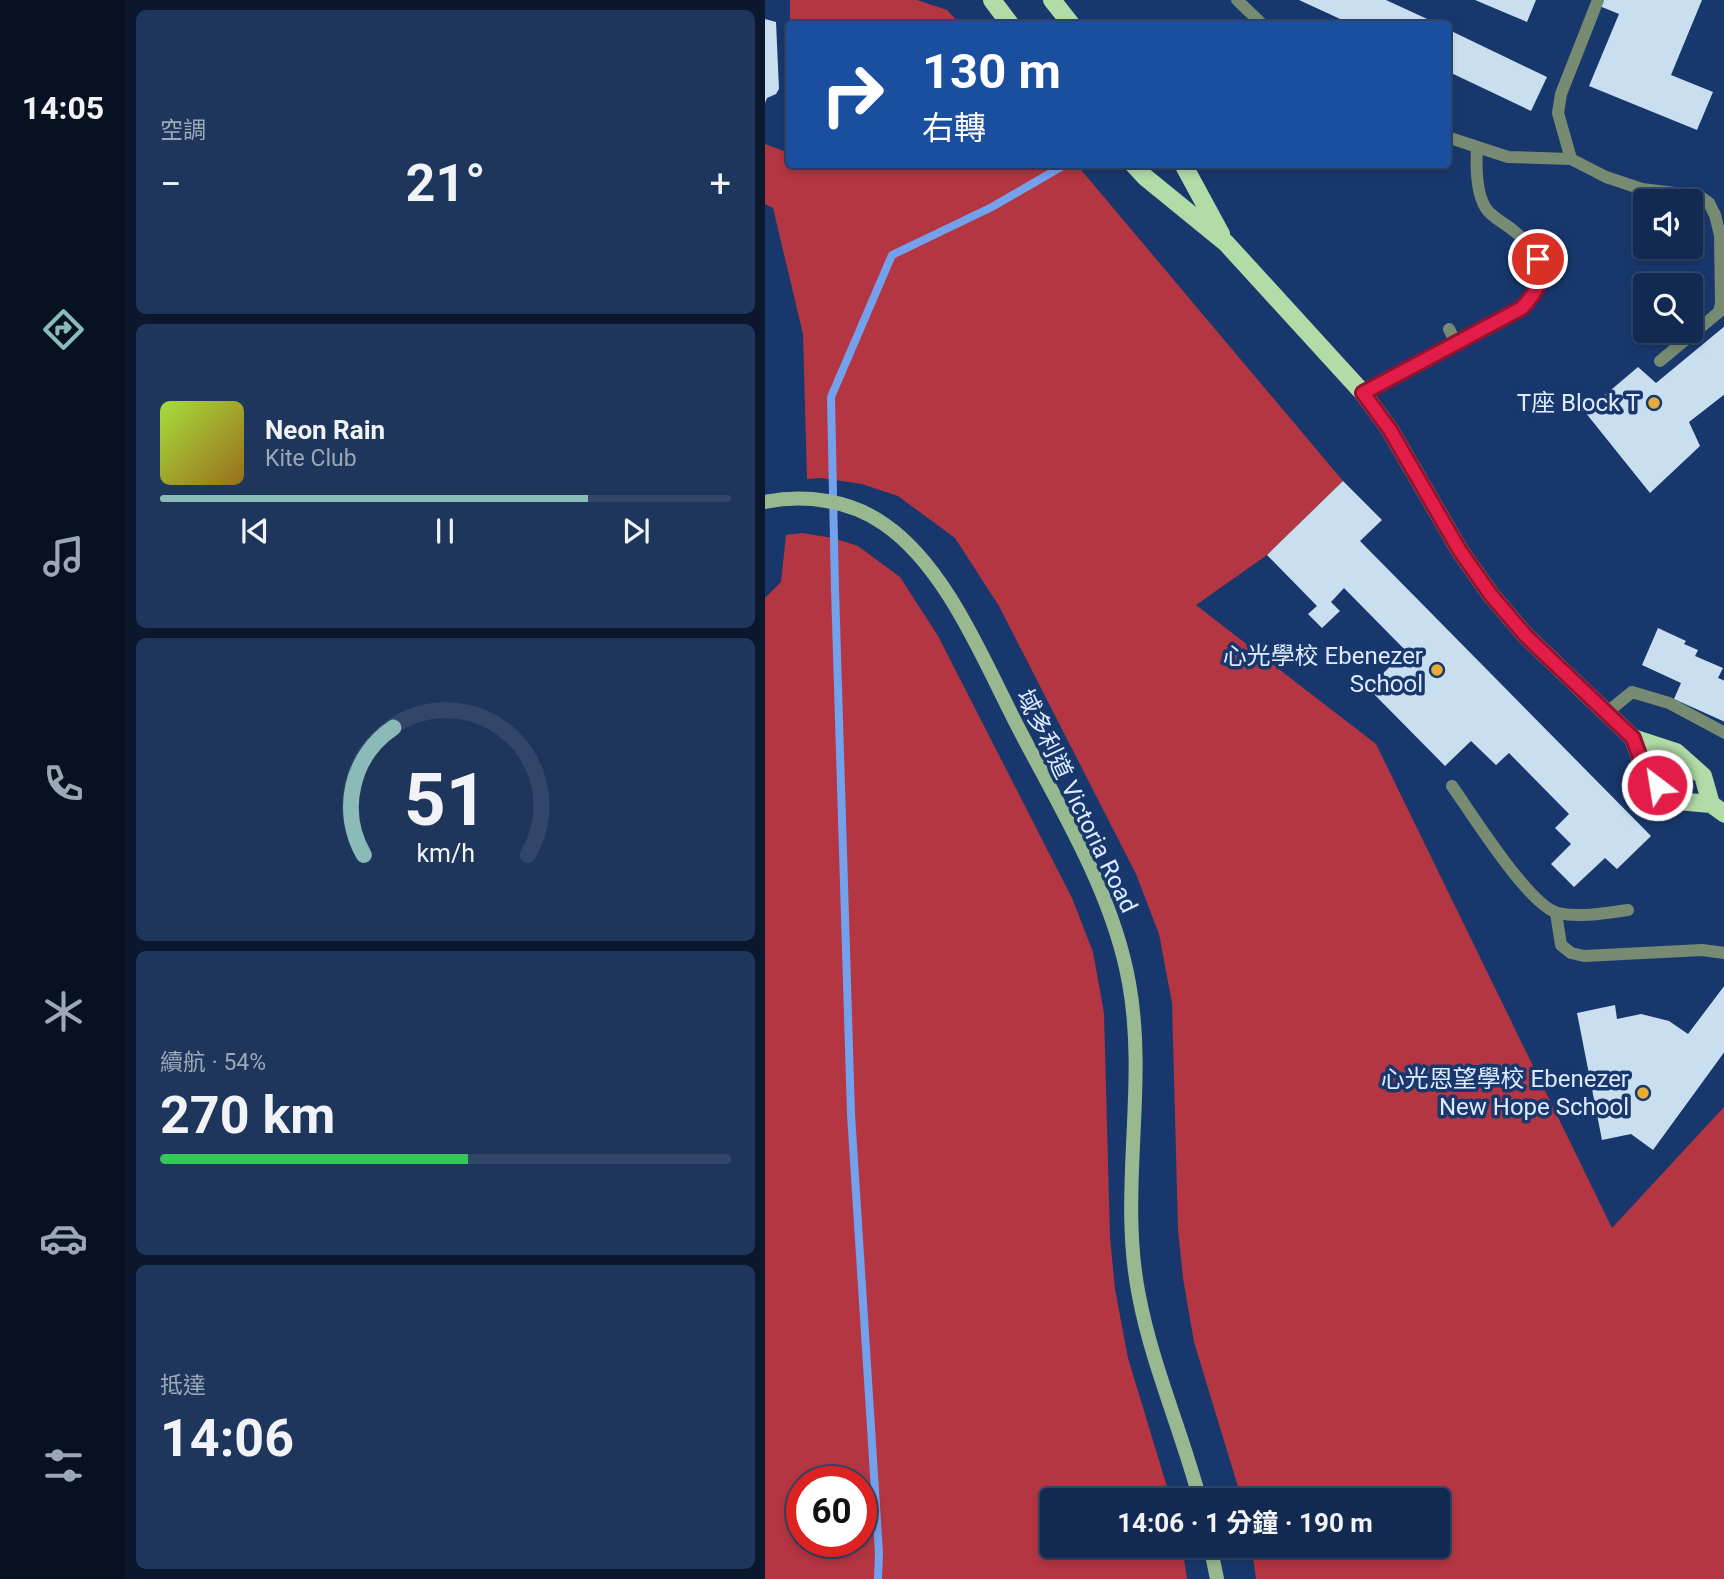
<!DOCTYPE html>
<html lang="zh-TW">
<head>
<meta charset="utf-8">
<style>
	:root { --surface:#122a52; --page:#1f365c; --text:#f1f3f6; --muted:#9ca7b8; --line:#314669; --accent:#8bbbb9 }
	body { margin:0; font-family:Roboto,"Noto Sans TC",sans-serif; background:var(--page); color:var(--text); height:100vh; display:flex; flex-direction:column; font-size:26px; white-space:nowrap }
	* { box-sizing:border-box; margin:0 }
	p { font-size:23px; color:var(--muted) }
	.icon { flex:none; width:38px; height:38px; fill:none; stroke:currentColor; stroke-width:2; stroke-linecap:round; stroke-linejoin:round }
	.map { position:relative; flex:1; overflow:hidden }
	.side { display:flex; flex-direction:column; gap:10px; padding:10px; background:#0a172d; width:639px }
	.side>* { flex:none }
	.hud { position:absolute; left:21px; top:21px; width:665px; height:147px; border-radius:7px; box-shadow:0 4px 10px #0003,0 0 0 2px var(--line); background:#1a4fa0; color:#fff; overflow:hidden }
	.fabs { position:absolute; left:868px; top:189px; display:grid; gap:14px }
	.fabs a { display:grid; place-items:center; width:70px; height:70px; border-radius:7px; background:var(--surface); box-shadow:0 4px 10px #0003,0 0 0 2px var(--line); font-size:35px }
	.speed { position:absolute; left:21px; top:1466px; display:flex; gap:14px; font-size:35px; font-weight:700; text-align:center }
	.speed>* { display:grid; place-content:center; width:91px; height:91px; border-radius:50%; background:var(--surface); box-shadow:0 4px 10px #0003,0 0 0 2px var(--line); line-height:1 }
	.speed .limit { border:10px solid #d22; background:#fff; color:#111 }
	.pin { position:absolute; display:grid; place-items:center; width:60px; height:60px; color:#fff; margin:-30px; border:4px solid #fff; border-radius:50%; box-shadow:0 2px 7px #0007 }
	.me { position:absolute; width:77px; margin:-38px; rotate:329deg; stroke-linejoin:round; filter:drop-shadow(0 0 5px #0008) }
	.turn { display:flex; align-items:center; gap:24px; height:147px; padding:0 21px; font-size:32px }
	.turn .icon { width:91px; height:91px; stroke-width:2.5 }
	.turn b { display:block; font-size:49px; line-height:60px }
	.big { font-size:52px; font-weight:700; line-height:1.1 }
	.side .card { flex:1; display:flex; flex-direction:column; justify-content:center; gap:10px; min-width:0; padding:0 24px; border-radius:10px; background:var(--page) }
	.side .dial { align-items:center; gap:0 }
	.dial svg { height:182px; overflow:visible; fill:none; stroke:var(--line); stroke-width:7; stroke-linecap:round; text-anchor:middle }
	.dial text { fill:var(--text); stroke:none }
	.song { display:flex; align-items:center; gap:21px }
	.cover { width:84px; height:84px; border-radius:10px; background:linear-gradient(135deg,hsl(80 70% 55%),hsl(40 70% 35%)) }
	.played { height:7px; border-radius:4px; background:linear-gradient(90deg,var(--accent) 75%,var(--line) 75%) }
	.keys { display:flex; justify-content:space-around; direction:ltr }
	.heat { display:flex; justify-content:space-between; align-items:center; font-size:38px; direction:ltr }
	.charge { height:10px; border-radius:5px; background:linear-gradient(90deg,#34c759 54%,var(--line) 0) }
	.trip { position:absolute; left:275px; top:1488px; width:410px; height:70px; border-radius:7px; background:var(--surface); box-shadow:0 4px 10px #0003,0 0 0 2px var(--line); font-weight:700; line-height:70px; text-align:center }
	main { display:flex; flex:1; min-height:0 }
	.menu { display:flex; flex-direction:column; width:126px; justify-content:space-around; align-items:center; background:#071121; color:var(--muted) }
	.menu .icon { width:49px; height:49px }
	.menu .selected { color:var(--accent) }
	.menu b { font-size:32px; color:var(--text) }
	.map>svg:first-child { display:block }
	.forest { fill:#b33642; fill-rule:evenodd }
	.lines { fill:none; stroke-linecap:round; stroke-linejoin:round }
	.stream { stroke:#74a1ec; stroke-width:8 }
	.building { fill:#c9dfef }
	.lane { stroke:#778b72; stroke-width:12 }
	.secondary { stroke:#98b990; stroke-width:14 }
	.primary { stroke:#b1dca8; stroke-width:18 }
	.route-casing { stroke:#92132f; stroke-width:18 }
	.route { stroke:#e11d48; stroke-width:12 }
	.poi-dot { fill:#e7ac37; stroke:#18386d; stroke-width:2.5 }
	.labels { text-anchor:middle; dominant-baseline:central; stroke-width:7; stroke-linejoin:round; paint-order:stroke }
	.poi-label { font-size:24px; fill:#deeafe; stroke:#18386d; text-anchor:end }
	.street-label { font-size:24px; fill:#deeafe; stroke:#18386d }
</style>
</head>
<body>
<main>
<nav class="menu">
<b>14:05</b>
<svg class="icon selected" aria-label="directions" viewBox="0 0 24 24"><path d="M12 3l9 9-9 9-9-9zM9 14v-3h6M13 9l2 2-2 2"/></svg>
<svg class="icon" aria-label="music" viewBox="0 0 24 24"><path d="M9 18V5l10-2v13"/><circle cx="6" cy="18" r="3"/><circle cx="16" cy="16" r="3"/></svg>
<svg class="icon" aria-label="phone" viewBox="0 0 24 24"><path d="M5 4h4l2 5-3 2q2 4 5 5l2-3 5 2v4C11 20 4 13 5 4z"/></svg>
<svg class="icon" aria-label="climate" viewBox="0 0 24 24"><path d="M12 3v18M4 7l16 10M4 17L20 7"/></svg>
<svg class="icon" aria-label="car" viewBox="0 0 24 24"><path d="M5 17H2v-5l4-1 3-4h7l3 4 3 1v5h-3M9 17h6M6 11h13"/><circle cx="7" cy="17" r="2"/><circle cx="17" cy="17" r="2"/></svg>
<svg class="icon" aria-label="filters" viewBox="0 0 24 24"><path d="M4 7h16M4 17h16"/><circle cx="9" cy="7" r="2"/><circle cx="15" cy="17" r="2"/></svg>
</nav>
<section class="side">
<div class="card"><p>空調</p>
<div class="heat"><a>−</a><b class="big">21°</b><a>+</a></div>
</div>
<div class="card">
<div class="song"><i class="cover"></i><div><b>Neon Rain</b><p>Kite Club</p></div></div>
<div class="played"></div>
<div class="keys"><svg class="icon" aria-label="previous" viewBox="0 0 24 24"><path d="M18 5L8 12l10 7zM5 5v14"/></svg><svg class="icon" aria-label="pause" viewBox="0 0 24 24"><path d="M8 5v14M16 5v14"/></svg><svg class="icon" aria-label="next" viewBox="0 0 24 24"><path d="M6 5l10 7-10 7zM19 5v14"/></svg></div>
</div>
<div class="card dial"><svg viewBox="0 0 100 80">
<path d="M14 69A42 42 0 1 1 86 69"/>
<path d="M14 69A42 42 0 0 1 27 13" stroke="#8bbbb9"/>
<text x="50" y="56" font-size="32" font-weight="700">51</text>
<text x="50" y="72" font-size="11">km/h</text>
</svg></div>
<div class="card"><p>續航 · 54%</p><b class="big">270 km</b><div class="charge"></div></div>
<div class="card"><p>抵達</p><b class="big">14:06</b></div>
</section>
<div class="map">
<svg width="960" height="1579" viewBox="0 0 960 1579">
	<rect width="100%" height="100%" fill="#18386d"/>
	<path class="forest" d="M25,0H152L182,10L195,24H25Z
		M0,144L24,153V164L312,165L578,481L502,555L431,605L611,744L847,1228L959,1107V1579H491L486,1545H672V1500H477L429,1342L418,1278L413,1229L407,1003L394,934L371,874L234,606L190,538L133,496L97,484L56,478L42,479L38,334L8,208L0,204Z
		M37,533L68,538L93,546L135,577L173,636L307,898L328,952L339,1013L345,1237L350,1289L363,1358L406,1500H287V1545H417L422,1579H0V598L16,582L21,535ZM37,1482H96V1542H37Z"/>
	<g class="lines">
		<path class="stream" d="M113,1579L114,1553L86,1114L70,589L66,397L127,255L227,207L296,167"/>
	</g>
	<path class="building" d="M534,0H621L673,24H586Z
		M710,0H771L762,22Z
		M834,0H937L906,75L948,92L932,130L824,86L854,14L832,5Z
		M0,19L11,22L14,89L11,94L2,98L0,103Z
		M682,29L782,77L766,111L682,71Z
		M960,326V394L924,422L935,446L885,493L820,412L873,367L891,383Z
		M578,481L617,520L595,541L886,836L852,869L840,858L809,887L786,864L806,844L790,828L804,814L744,753L731,765L706,741L680,766L603,688L641,651L579,588L566,602L575,611L557,628L543,614L552,606L502,555Z
		M893,628L921,641L919,644L933,650L930,656L958,668L953,678L960,681V722L909,699L916,683L877,665Z
		M960,985V1051L888,1150L866,1134L837,1140L812,1013L850,1005L852,1019L876,1014L904,1021L923,1034Z"/>
	<g class="lines">
		<path class="lane" d="M472,0L497,24
			M682,137L743,157L806,159L841,177L877,189L934,196L944,203L950,215L955,235L956,303L954,312L895,361
			M806,159L793,113L796,94L833,0
			M684,329L691,343
			M598,393L757,308C784,278 780,257 749,231C741,224 730,219 723,211C711,197 711,165 712,147
			M840,714L867,692L904,703L960,733
			M687,786C707,814 764,906 793,913C815,918 840,913 863,910
			M791,913L796,945L806,953L819,956L937,950L960,953"/>
		<path class="secondary" d="M0,502C40,494 85,500 119,524C182,567 219,662 254,729C296,810 348,893 364,983C383,1087 353,1192 374,1296C387,1365 417,1432 435,1500
			M445,1545L452,1579"/>
		<path class="primary" d="M227,0L245,24
			M287,0L306,24
			M368,164L380,177L461,243L598,393L625,430L695,551L726,595L761,636L868,738L911,752L938,776L946,804L960,814
			M418,164L456,234
			M868,738L882,777L912,801L946,804"/>
	</g>
	<g class="lines">
		<g class="route-casing">
			<path id="route" d="M773,259C777,284 773,290 757,308L598,393L625,430L695,551L726,595L761,636L868,738L882,777L892,785"/>
		</g>
		<use href="#route" class="route"/>
	</g>
	<g class="poi-dot">
		<circle cx="889" cy="403" r="7"/>
		<circle cx="672" cy="670" r="7"/>
		<circle cx="878" cy="1093" r="7"/>
	</g>
	<g class="labels">
		<g class="poi-label">
			<text x="875" y="403">T座 Block T</text>
			<text x="658" y="656">心光學校 Ebenezer<tspan x="658" dy="28">School</tspan></text>
			<text x="864" y="1079">心光恩望學校 Ebenezer<tspan x="864" dy="28">New Hope School</tspan></text>
		</g>
		<g class="street-label">
			<text transform="translate(312 801) rotate(64)">域多利道 Victoria Road</text>
		</g>
	</g>
</svg>
<div class="fabs">
<a><svg class="icon" aria-label="sound" viewBox="0 0 24 24"><path d="M4 9h4l5-4v14l-5-4H4zM17 9q2 3 0 6"/></svg></a>
<a><svg class="icon" aria-label="search" viewBox="0 0 24 24"><circle cx="10" cy="10" r="6"/><path d="M15 15l6 6"/></svg></a>
</div>
<div class="speed"><div class="limit">60</div></div>
<div class="pin" style="left:773px;top:259px;background:#d93025"><svg class="icon" aria-label="arrive" viewBox="0 0 24 24"><path d="M6 21V4h12l-3 4 3 4H6"/></svg></div>
<svg class="me" style="left:892px;top:785px" viewBox="-20 -20 40 40"><circle r="17" fill="#e11d48" stroke="#fff" stroke-width="3"/><path d="M0-11L8 9 0 5-8 9z" fill="#fff"/></svg>
<div class="trip">14:06 · 1 分鐘 · 190 m</div>
<div class="hud">
<div class="turn"><svg class="icon" aria-label="right" viewBox="0 0 24 24"><path d="M7 20v-9h11M14 6l5 5-5 5"/></svg><div><b>130 m</b>右轉</div></div>
</div>
</div>
</main>
</body>
</html>
